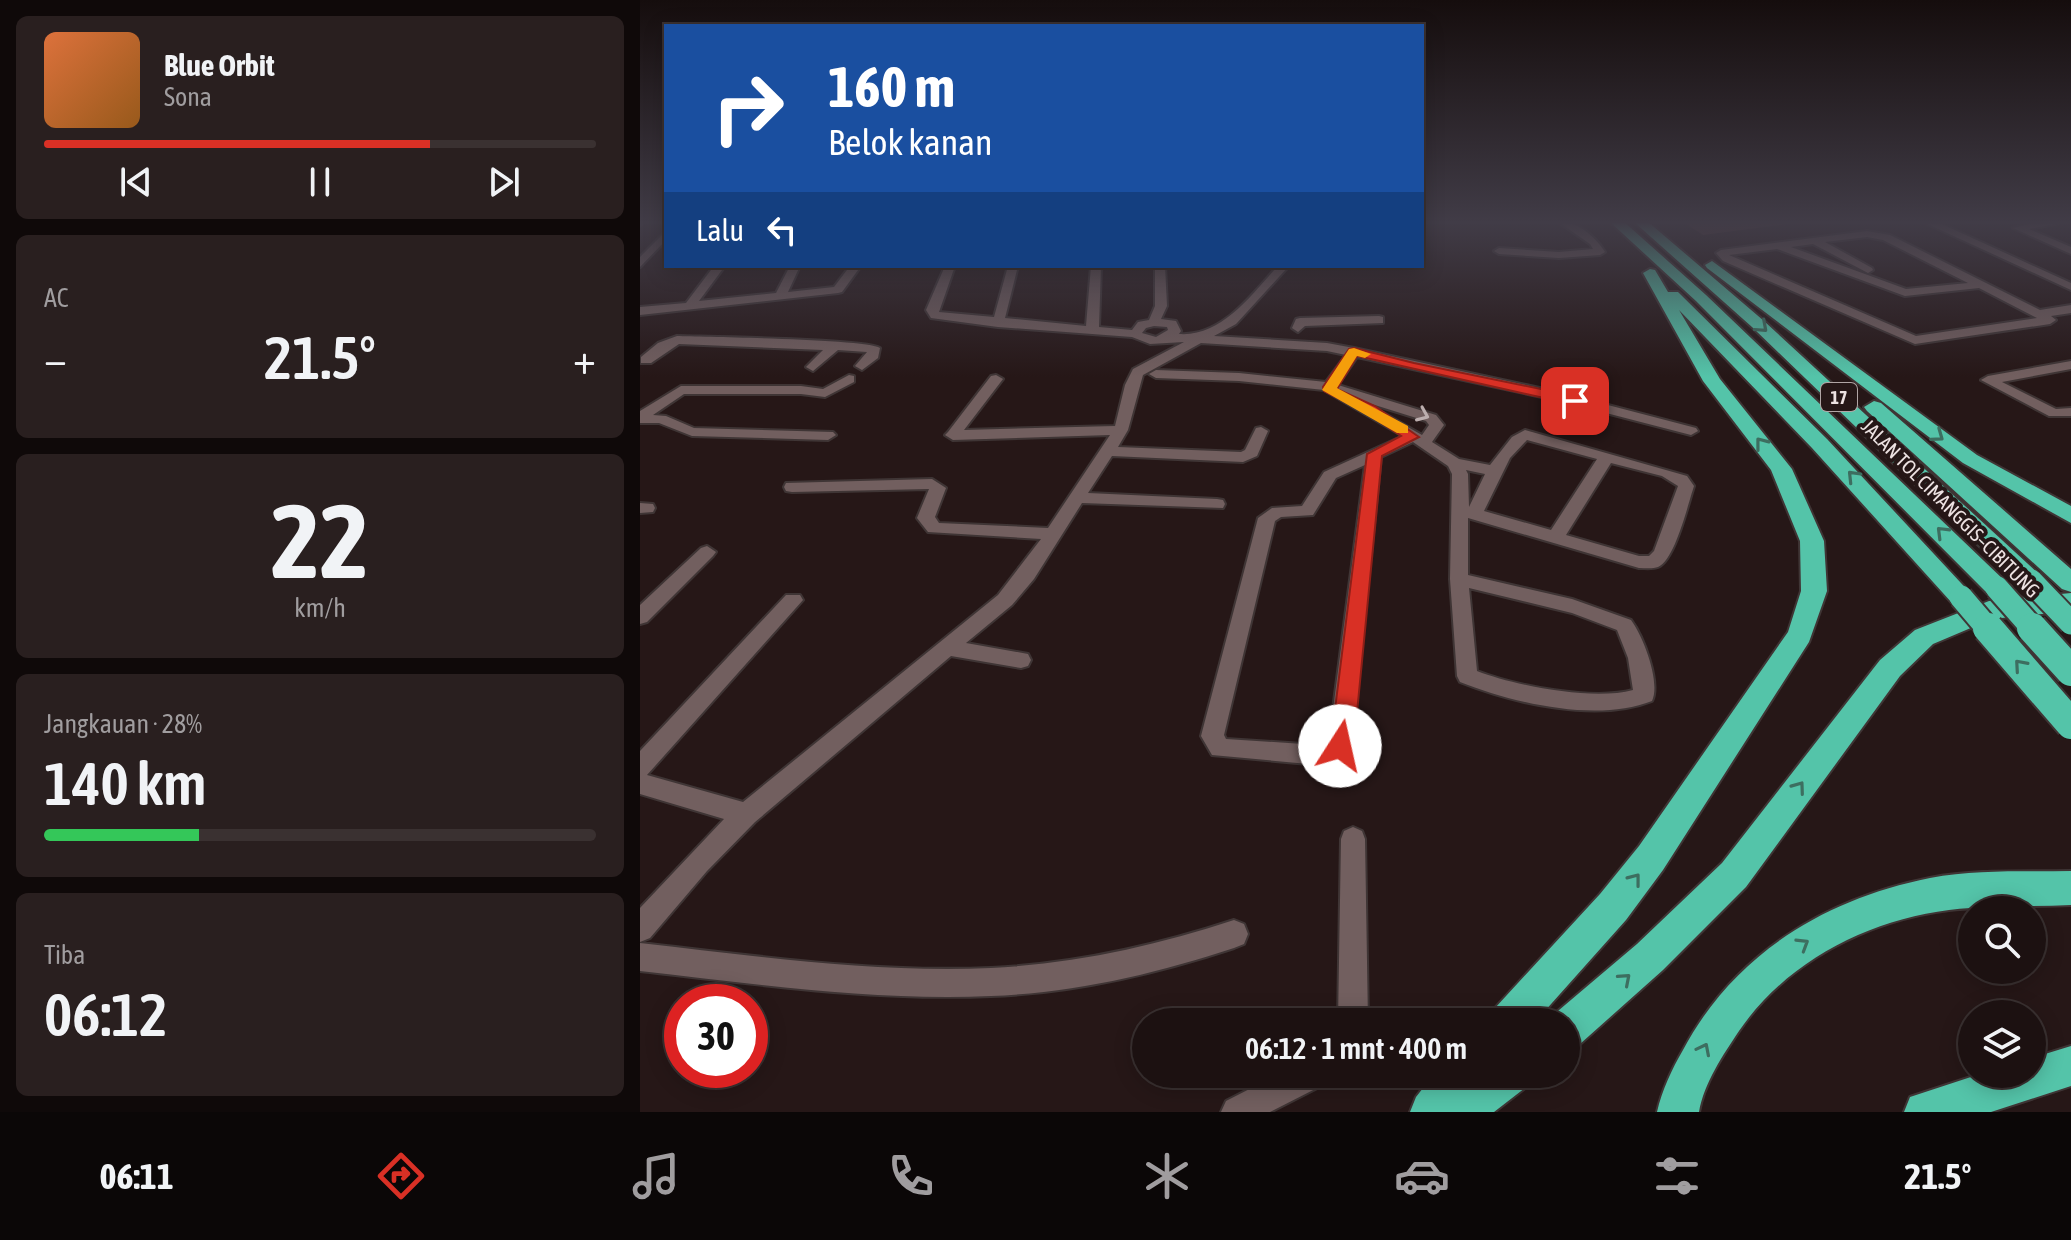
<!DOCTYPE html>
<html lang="id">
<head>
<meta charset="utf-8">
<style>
	:root { --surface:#1c1111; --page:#291f1f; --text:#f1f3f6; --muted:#a09d9f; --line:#3a3131; --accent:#d93025 }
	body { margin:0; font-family:"Asap Condensed",sans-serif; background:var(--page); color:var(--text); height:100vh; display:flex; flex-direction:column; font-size:30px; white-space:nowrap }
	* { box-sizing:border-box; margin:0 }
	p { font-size:26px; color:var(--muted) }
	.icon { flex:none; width:44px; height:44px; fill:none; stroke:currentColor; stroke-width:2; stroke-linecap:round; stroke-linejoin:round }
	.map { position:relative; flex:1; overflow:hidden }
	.side { display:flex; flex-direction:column; gap:16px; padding:16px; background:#0f0909; width:640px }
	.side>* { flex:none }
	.hud { position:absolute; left:24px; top:24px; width:760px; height:244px; border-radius:0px; box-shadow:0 4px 20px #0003,0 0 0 2px var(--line); background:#1a4fa0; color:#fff; overflow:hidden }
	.controls { position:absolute; left:1318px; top:896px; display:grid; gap:16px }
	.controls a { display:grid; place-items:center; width:88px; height:88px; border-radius:50%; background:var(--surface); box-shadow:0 4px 20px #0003,0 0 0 2px var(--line); font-size:40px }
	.speed { position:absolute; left:24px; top:984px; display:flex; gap:16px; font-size:40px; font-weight:700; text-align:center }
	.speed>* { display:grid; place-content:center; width:104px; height:104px; border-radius:50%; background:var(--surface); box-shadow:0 4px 20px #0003,0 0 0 2px var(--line); line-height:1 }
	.speed .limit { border:12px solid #d22; background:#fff; color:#111 }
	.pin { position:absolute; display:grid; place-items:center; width:68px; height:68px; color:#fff; margin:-34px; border-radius:16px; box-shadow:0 4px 12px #0006 }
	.me { position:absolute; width:88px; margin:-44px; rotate:10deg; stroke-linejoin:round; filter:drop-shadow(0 0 6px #0008) }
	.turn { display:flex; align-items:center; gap:28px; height:168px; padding:0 32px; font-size:36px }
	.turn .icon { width:104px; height:104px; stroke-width:2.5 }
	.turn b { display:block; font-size:56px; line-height:68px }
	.then { display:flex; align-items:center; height:76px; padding:0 32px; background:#0003; gap:16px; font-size:30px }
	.big { font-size:60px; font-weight:600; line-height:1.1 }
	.side .tile { flex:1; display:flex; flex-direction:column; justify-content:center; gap:12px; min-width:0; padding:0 28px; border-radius:12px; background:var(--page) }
	.side .dial { align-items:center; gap:0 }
	.dial b { font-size:104px; line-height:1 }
	.song { display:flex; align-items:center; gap:24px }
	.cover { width:96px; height:96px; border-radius:12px; background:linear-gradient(135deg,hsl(20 70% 55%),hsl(30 70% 35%)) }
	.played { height:8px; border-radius:4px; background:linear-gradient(90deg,var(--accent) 70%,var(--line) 70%) }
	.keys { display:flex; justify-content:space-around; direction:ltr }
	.heat { display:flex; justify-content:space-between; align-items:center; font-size:44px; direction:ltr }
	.charge { height:12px; border-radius:6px; background:linear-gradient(90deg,#34c759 28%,var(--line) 0) }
	.trip { position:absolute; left:492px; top:1008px; width:448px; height:80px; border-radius:40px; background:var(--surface); box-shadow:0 4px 20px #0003,0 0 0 2px var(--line); font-weight:600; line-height:80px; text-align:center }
	.tabs { display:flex; height:128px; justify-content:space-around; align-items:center; background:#0b0707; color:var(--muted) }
	.tabs .icon { width:56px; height:56px }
	.tabs .active { color:var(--accent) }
	.tabs b { font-size:36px; color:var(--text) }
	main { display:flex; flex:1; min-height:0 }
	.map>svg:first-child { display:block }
	.green { fill:#593535 }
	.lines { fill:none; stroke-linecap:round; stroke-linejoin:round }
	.street-casing { stroke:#3f3535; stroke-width:4 }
	.highway-casing { stroke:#3f3535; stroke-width:4 }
	.street { fill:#725f5f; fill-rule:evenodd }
	.highway { fill:#54c4a9; fill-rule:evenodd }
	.highway-bridge-far1-casing { stroke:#3f3535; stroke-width:27; stroke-linecap:butt }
	.highway-bridge-casing { stroke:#3f3535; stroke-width:34; stroke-linecap:butt }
	.highway-bridge-far1 { stroke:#54c4a9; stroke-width:23 }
	.highway-bridge { stroke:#54c4a9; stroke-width:30 }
	.oneway { stroke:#3d6e60 }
	.oneway2 { stroke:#bcaeae }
	.route { fill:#d93025; stroke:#8d1f18; stroke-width:2 }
	.slow { fill:#f59e0b }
	.labels { text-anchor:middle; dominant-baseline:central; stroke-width:8; stroke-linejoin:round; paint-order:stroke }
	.shield { fill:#261717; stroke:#b1a5a5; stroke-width:2 }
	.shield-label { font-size:18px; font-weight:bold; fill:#ede2e2 }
	.street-label { font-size:20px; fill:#ede2e2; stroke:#261717 }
</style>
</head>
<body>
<main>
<section class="side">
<div class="tile">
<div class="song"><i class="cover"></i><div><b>Blue Orbit</b><p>Sona</p></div></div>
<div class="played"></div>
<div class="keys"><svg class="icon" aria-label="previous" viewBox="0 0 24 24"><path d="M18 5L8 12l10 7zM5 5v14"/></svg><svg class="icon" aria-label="pause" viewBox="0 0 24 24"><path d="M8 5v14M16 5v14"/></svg><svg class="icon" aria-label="next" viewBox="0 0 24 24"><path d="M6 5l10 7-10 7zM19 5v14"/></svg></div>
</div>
<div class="tile"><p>AC</p>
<div class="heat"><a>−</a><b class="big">21.5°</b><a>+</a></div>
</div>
<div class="tile dial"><b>22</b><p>km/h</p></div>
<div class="tile"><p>Jangkauan · 28%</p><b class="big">140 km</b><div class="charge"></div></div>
<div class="tile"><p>Tiba</p><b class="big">06:12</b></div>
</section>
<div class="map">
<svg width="1431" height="1112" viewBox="0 0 1431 1112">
	<rect width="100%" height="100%" fill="#261717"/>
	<path class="green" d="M1042,221H1170L1063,235Z"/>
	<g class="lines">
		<g class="street-casing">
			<path id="street" d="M0,221H7L0,225Z
				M917,221C937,221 955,236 965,252L960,255L919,258L859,254L854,251L859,248L919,252L953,249L950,244Z
				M1281,221H1295L1431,283V290Z
				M1403,221H1430L1389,229L1431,247V254L1373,228Z
				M26,231V240L0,267V257Z
				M1227,231L1250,235L1400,310L1431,305V313L1411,316L1416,320L1410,324L1275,344L1083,261L1076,253L1081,250ZM1227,237L1243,240L1328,283L1266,289L1151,247L1173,244L1228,273L1233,270L1232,268L1185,242ZM1137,249L1265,296L1339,288L1397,318L1276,336L1089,255Z
				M74,266H85L59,301L136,293L150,266H160L148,292L194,287L210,266H221L202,292L198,293L0,315V307L46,303Z
				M305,266H315L299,312L354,317L368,266H378L365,318L446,326L451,266H461L459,327L492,330L498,322L509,320L515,306V266H525L527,306L521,319L536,321L541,331L539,334C582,337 611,295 638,266H649L596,324L574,336L687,343L714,348L918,392L1056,428L1058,431L1051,435L916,400L717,357L698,385L796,415L804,425L792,442L819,459L850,465L872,437L885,430L1047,476L1054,486C1048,504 1035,560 1018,567C1013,569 1005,568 999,568L828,518V575L932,599L991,620C1003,636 1021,682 1012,701C957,723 873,703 820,682L817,676L810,579L812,474L808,466L773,442L741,457L711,746L708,753L679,765L572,755L561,736L618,518L632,508L662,506L684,472L763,436L684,390L599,381L516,378L509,374L516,370L599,373L686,382L706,355L687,351L561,343L503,375L488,430L478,447L601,452L605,450L616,428L621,427L628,431L617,456L603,462L472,456L448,493L577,499L583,500L585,504L583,508L442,503L394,579L372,605L326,643L388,654L391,660L388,666L381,668L311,656L115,822L67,871L10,938L0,942V908L84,819L0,794V751L146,595H160L163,600L7,775L103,802L358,595L401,539L288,532L277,518L289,489L152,492L146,491L144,487L146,483L292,479L306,488L295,517L299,523L408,528L470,435L313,440L305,435L308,432L351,376L356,375L363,379L324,430L475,426L485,385L493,369L544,342L510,344L492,337L358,327L291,318L286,310ZM514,326L527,327L528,330L516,337L502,333L506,328ZM722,401L786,421L789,425L782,435ZM887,440L957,459L911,530L844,511L870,458ZM971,463L1022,476L1038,486L1014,551L1009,556H999L926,535ZM725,465L689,740L678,745L586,739L584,735L635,521L641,517L673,515L696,478ZM826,470L845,474L829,507L828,474ZM829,588L932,613L977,630L988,658L993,690C953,701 876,686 837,671Z
				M739,316L743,317V323L665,326L658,332L652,328L656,319L660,318Z
				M37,336C66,337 228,339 240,348L238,358L222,370L215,366L227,352L198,350L173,371L166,367L183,350L39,344L11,363H1V357L18,343Z
				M1431,361V369L1362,382L1416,409L1431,408V416H1409L1341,380L1348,376Z
				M209,375L214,376V382L185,397L161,394H44L13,415L26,416L54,428L193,432L196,435L188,440L52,436L19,423H0V411L41,386H161L183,389Z
				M0,503L13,504L15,508L13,512L0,513Z
				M67,546L76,552L73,556L7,622L0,624V605L61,548Z
				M713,827L722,831L725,839L728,1022H698L701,839L704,831Z
				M594,920L604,924L608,934L604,944L594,948C515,974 434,993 351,996C233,1001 116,984 0,971V943C116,956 233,973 351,968C434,964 515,946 594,920Z
				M639,1074H687L683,1085L630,1112H581L586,1101Z"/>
		</g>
		<g class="highway-casing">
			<path id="highway" d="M969,221H983L1066,295L1366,582L1370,588L1366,594L1357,597L1348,594L1056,301Z
				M993,221H1007L1124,321L1400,575L1403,581L1400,587L1391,590L1382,587L1112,327Z
				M1072,261L1337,455L1431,506V523L1323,463L1067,268L1065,265Z
				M1010,269L1015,270L1028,292H1038L1187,439L1334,597L1330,603L1321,606L1312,603L1172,448L1039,310L1080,379L1152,469L1184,541L1187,591L1169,642L1023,870L986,920L895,1022H849L855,1008L960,894L999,846L1148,632L1161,591L1160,541L1131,470L1063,381L1003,273Z
				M1234,401L1241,403L1431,569V592L1422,589L1227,411L1224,407Z
				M1431,593V611L1352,619L1293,644L1260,676L1106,887L1023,970L940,1044L926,1050V1022H910L912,1016L997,944L1082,863L1240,660L1275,630L1349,601Z
				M1431,871V905C1391,907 1350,905 1309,910C1228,920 1146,962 1099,1031C1083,1055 1064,1083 1059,1112H1017C1022,1090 1032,1069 1043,1050C1094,954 1185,899 1290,878C1336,869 1384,872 1431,871Z
				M1431,1046V1086L1351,1112H1264L1270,1097L1340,1074H1392V1058Z
				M794,1074H891L885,1088L854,1112H770L776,1097Z"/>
		</g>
		<use href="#street" class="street"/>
		<use href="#highway" class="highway"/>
		<g class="highway-bridge-far1-casing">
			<path id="highway-bridge-far1" d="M1391,581L1431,623
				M1357,588L1394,630
				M1321,597L1349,630"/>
		</g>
		<g class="highway-bridge-casing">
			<path id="highway-bridge" d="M1348,628L1431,724
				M1392,628L1431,671"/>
		</g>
		<use href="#highway-bridge-far1" class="highway-bridge-far1"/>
		<use href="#highway-bridge" class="highway-bridge"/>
	</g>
	<defs><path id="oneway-chevron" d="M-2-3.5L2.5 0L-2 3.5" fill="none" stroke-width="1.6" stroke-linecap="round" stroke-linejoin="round" transform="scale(2)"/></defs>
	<g class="oneway">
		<use href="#oneway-chevron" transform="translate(1122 327) rotate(42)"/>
		<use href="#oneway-chevron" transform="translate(1298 436) rotate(36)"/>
		<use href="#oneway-chevron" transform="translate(1121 443) rotate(-128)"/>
		<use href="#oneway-chevron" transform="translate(1213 476) rotate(-134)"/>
		<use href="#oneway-chevron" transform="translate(1302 532) rotate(-135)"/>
		<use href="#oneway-chevron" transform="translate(1380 665) rotate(-131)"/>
		<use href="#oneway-chevron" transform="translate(1159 787) rotate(-54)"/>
		<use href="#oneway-chevron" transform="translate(995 879) rotate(-52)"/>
		<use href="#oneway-chevron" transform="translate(1163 944) rotate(-32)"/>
		<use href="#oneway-chevron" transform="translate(985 979) rotate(-41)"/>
		<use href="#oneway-chevron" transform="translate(1064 1049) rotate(-63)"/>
	</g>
	<use class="oneway2" href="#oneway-chevron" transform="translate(783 415) rotate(23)"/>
	<linearGradient id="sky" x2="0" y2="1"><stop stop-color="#150d0d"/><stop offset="0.59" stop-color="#413c47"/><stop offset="1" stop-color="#413c47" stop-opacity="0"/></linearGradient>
	<rect width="1431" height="377" fill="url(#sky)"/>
	<path class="route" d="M714,348L774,363L935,396L942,401L935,405L717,356L697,389L735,406L779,437L742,456L715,733L708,753L700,756L691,753L688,746L692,733L727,454L761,436L725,412L684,391L683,387L709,349Z"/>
	<path class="slow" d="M714,348L731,354L725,358L717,356L697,388L768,426V433H757L682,390L709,349Z"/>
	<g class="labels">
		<rect class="shield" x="1181" y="383" width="36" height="28" rx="6"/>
		<g class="shield-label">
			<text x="1199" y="397">17</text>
		</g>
		<g class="street-label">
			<text transform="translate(1311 508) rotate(45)">JALAN TOL CIMANGGIS–CIBITUNG</text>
		</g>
	</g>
</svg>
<div class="controls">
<a><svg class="icon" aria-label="search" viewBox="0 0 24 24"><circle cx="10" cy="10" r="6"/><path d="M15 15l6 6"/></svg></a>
<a><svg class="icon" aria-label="layers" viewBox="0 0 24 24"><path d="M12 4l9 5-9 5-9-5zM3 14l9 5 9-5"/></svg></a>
</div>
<div class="speed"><div class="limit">30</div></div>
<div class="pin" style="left:935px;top:401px;background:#d93025"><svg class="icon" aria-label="arrive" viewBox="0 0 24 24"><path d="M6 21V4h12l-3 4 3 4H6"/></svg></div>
<svg class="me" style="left:700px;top:746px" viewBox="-20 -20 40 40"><circle r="19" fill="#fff"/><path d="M0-13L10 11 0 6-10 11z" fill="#d93025"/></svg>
<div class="trip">06:12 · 1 mnt · 400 m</div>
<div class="hud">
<div class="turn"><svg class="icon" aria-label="right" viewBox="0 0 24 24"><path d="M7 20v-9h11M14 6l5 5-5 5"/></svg><div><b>160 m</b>Belok kanan</div></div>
<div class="then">Lalu<svg class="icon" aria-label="left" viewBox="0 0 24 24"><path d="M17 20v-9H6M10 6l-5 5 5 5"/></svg></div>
</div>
</div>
</main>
<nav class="tabs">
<b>06:11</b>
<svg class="icon active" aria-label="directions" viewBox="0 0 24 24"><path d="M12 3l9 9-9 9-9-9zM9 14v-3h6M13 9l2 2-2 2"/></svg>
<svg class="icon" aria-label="music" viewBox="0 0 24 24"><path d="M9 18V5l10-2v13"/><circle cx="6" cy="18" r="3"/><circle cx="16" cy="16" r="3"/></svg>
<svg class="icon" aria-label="phone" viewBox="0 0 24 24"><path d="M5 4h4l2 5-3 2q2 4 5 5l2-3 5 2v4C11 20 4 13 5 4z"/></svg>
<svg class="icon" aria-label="climate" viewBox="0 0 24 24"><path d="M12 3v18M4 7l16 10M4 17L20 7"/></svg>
<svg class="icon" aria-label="car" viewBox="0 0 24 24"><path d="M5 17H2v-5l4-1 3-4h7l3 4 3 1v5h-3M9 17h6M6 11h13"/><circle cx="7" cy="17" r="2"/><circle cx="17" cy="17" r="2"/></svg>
<svg class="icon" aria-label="filters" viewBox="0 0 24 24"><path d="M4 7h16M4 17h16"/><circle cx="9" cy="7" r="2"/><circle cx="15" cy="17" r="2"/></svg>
<b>21.5°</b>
</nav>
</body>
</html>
